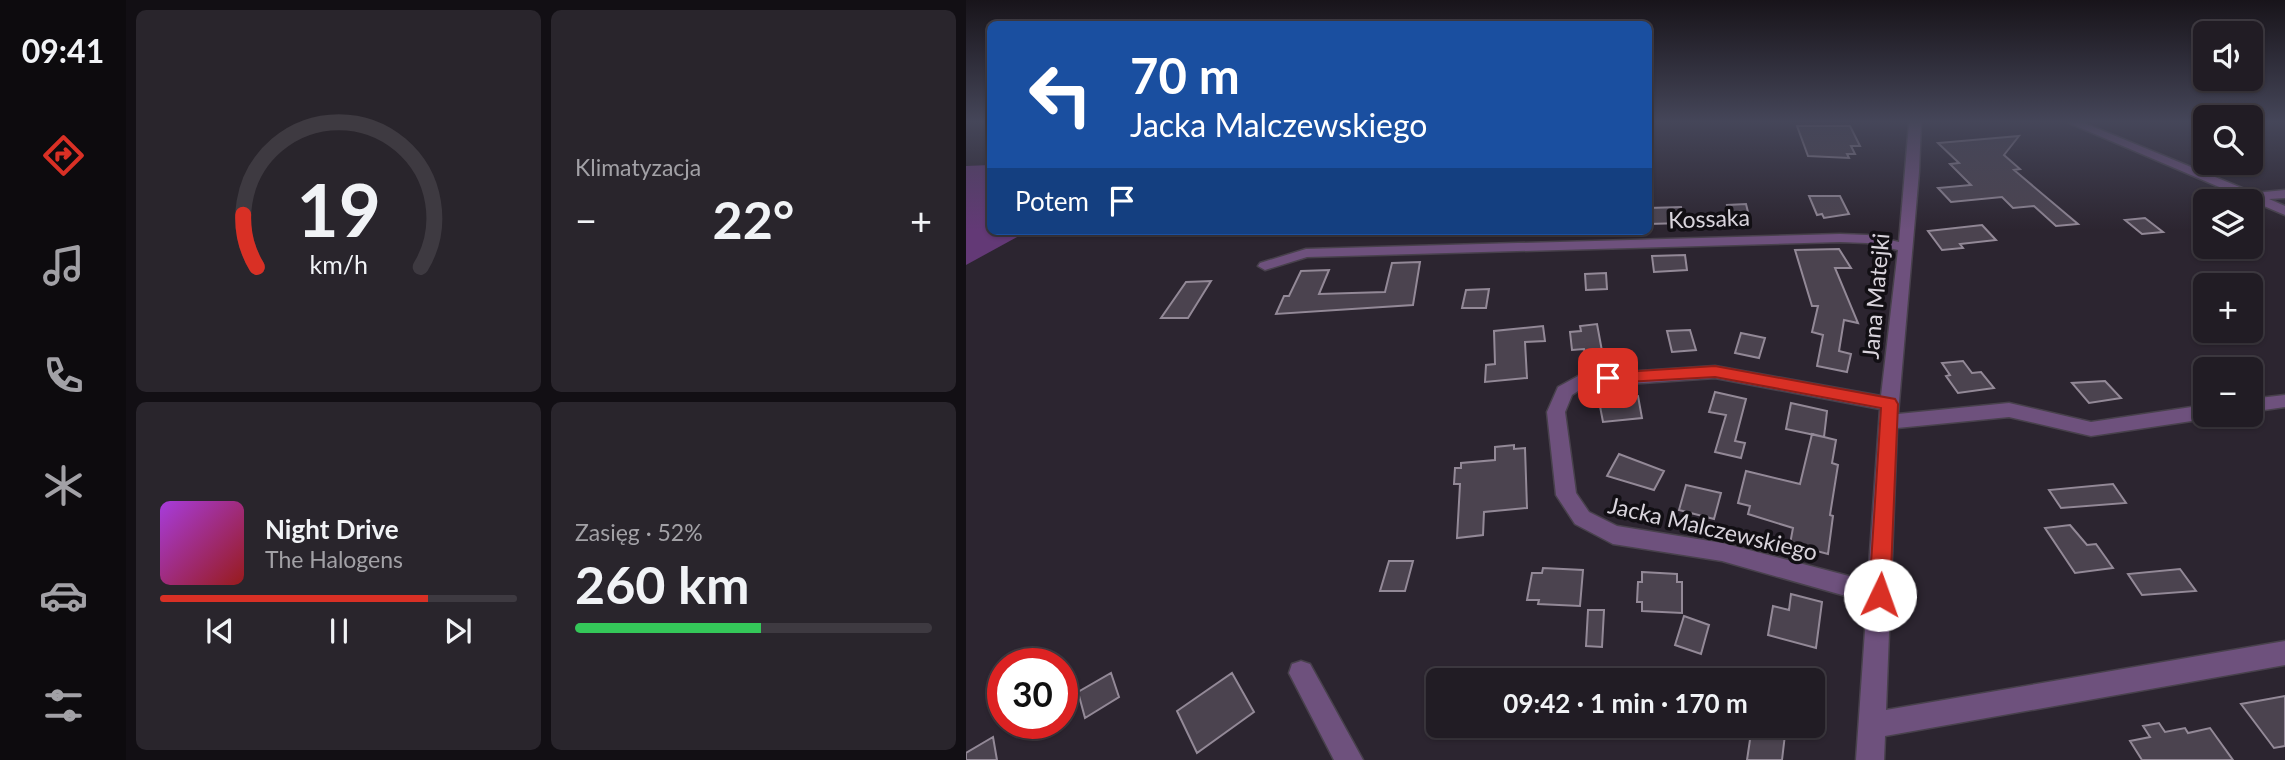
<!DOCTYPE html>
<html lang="pl">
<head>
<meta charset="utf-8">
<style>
	:root { --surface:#211c24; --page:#29252c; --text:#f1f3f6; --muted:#a2a1a6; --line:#3e3a41; --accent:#d93025 }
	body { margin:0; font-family:Lato,sans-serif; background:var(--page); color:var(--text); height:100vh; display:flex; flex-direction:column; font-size:26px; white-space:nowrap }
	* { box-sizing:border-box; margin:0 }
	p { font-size:23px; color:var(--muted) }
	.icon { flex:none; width:38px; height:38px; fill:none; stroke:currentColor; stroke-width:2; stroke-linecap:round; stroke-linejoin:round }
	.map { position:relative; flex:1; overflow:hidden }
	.drawer { display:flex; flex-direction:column; gap:10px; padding:10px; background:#120f14; width:840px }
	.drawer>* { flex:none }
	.top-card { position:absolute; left:21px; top:21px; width:665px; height:214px; border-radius:10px; box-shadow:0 2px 5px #0004,0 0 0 2px var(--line); background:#1a4fa0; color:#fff; overflow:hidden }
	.controls { position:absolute; left:1227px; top:21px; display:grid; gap:14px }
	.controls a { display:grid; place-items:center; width:70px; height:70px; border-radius:10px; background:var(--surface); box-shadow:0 2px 5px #0004,0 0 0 2px var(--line); font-size:35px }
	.speed { position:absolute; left:21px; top:648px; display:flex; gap:14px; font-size:35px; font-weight:700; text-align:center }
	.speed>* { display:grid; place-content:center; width:91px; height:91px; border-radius:50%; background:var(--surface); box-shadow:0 2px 5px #0004,0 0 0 2px var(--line); line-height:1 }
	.speed .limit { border:10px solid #d22; background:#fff; color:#111 }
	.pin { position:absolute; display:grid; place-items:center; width:60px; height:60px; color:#fff; margin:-30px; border-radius:14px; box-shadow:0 4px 10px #0006 }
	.me { position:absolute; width:77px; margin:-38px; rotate:3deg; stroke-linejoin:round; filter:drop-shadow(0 0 5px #0008) }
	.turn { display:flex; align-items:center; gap:24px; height:147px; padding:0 28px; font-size:32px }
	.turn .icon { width:91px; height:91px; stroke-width:2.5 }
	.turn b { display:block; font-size:49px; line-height:60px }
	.then { display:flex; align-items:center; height:66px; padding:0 28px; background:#0003; gap:14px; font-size:26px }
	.big { font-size:52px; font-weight:700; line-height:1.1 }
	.drawer .tile { flex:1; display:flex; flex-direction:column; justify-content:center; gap:10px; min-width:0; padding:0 24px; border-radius:10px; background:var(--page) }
	.drawer .dial { align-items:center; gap:0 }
	.dial svg { height:182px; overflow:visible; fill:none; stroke:var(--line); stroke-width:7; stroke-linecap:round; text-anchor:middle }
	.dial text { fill:var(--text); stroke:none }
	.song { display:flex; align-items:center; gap:21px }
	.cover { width:84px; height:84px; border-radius:10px; background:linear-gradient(135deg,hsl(280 70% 55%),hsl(0 70% 35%)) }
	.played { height:7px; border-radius:4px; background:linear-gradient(90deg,var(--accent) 75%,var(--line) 75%) }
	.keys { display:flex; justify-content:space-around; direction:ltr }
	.heat { display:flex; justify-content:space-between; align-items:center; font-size:38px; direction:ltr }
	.charge { height:10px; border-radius:5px; background:linear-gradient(90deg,#34c759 52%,var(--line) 0) }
	.drawer .tiles { flex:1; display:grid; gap:10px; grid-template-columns:repeat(2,1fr) }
	.trip { position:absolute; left:460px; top:668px; width:399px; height:70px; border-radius:10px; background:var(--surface); box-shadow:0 2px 5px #0004,0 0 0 2px var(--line); font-weight:700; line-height:70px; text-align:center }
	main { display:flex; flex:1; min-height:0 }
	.tab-bar { display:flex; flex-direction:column; width:126px; justify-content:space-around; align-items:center; background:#0d0b0e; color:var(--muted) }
	.tab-bar .icon { width:49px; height:49px }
	.tab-bar .selected { color:var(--accent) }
	.tab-bar b { font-size:32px; color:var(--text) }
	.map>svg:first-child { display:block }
	.forest { fill:#633976 }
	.building { fill:#4b434f; stroke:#938997; stroke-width:2 }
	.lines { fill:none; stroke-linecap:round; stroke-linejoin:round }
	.minor-casing { stroke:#48414c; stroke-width:3 }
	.minor { fill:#6e517d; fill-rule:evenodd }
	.route { fill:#d93025; stroke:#8d1f18; stroke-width:2 }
	.labels { text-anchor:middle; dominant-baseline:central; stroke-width:7; stroke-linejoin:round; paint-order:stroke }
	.street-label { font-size:23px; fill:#d9d4dc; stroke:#120f14 }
</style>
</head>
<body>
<main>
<nav class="tab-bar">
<b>09:41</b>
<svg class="icon selected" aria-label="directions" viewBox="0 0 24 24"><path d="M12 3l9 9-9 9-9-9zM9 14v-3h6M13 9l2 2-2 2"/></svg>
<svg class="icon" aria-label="music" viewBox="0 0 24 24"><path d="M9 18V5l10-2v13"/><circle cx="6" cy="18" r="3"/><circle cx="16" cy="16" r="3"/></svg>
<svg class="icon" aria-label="phone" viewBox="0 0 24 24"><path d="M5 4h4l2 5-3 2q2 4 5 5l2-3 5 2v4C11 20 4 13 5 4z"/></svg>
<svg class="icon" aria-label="climate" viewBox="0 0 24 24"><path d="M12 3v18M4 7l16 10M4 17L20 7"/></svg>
<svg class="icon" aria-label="car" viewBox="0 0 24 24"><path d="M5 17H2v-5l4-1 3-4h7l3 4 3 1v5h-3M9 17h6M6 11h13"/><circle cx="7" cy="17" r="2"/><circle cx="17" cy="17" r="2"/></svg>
<svg class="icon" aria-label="filters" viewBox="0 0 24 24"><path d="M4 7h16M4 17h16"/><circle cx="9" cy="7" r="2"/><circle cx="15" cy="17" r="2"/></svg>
</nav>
<section class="drawer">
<div class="tiles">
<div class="tile dial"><svg viewBox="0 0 100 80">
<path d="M14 69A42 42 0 1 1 86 69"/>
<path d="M14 69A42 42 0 0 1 8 46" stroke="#d93025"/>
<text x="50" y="56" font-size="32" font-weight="700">19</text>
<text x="50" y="72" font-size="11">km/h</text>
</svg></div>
<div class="tile"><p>Klimatyzacja</p>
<div class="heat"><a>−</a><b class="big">22°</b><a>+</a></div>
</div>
<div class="tile">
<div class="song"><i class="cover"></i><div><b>Night Drive</b><p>The Halogens</p></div></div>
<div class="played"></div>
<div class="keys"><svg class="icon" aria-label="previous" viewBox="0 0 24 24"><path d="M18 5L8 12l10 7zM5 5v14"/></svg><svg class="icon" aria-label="pause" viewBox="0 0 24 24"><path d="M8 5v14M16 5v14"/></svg><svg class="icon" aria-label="next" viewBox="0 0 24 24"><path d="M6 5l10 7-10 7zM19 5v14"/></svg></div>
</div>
<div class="tile"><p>Zasięg · 52%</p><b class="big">260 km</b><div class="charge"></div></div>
</div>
</section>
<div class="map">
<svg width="1319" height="760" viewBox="0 0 1319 760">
	<rect width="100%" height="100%" fill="#2c2530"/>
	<path class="forest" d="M24,165V231H62L0,265V166Z"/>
	<path class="building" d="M831,126H884L894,146H885L889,154H881L883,158L842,156Z
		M1053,136L1038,155L1054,169L1048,170L1112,224L1090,226L1068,206L1047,208L1036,197L985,202L972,188L1005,185L984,164L993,163L972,143Z
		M843,196H874L883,214L858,218L856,214L851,215Z
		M780,204L784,220L764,221L761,205Z
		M715,207L717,223L682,224V208Z
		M1179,218L1197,232L1176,234L1159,220Z
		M1016,225L1030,240L994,244L997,248L976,250L962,231Z
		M873,249L885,268H869L892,323L878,320L873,351L885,354L881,372L851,366L857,335L846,332L852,306H846L829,250Z
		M719,255L721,270L688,272L686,256Z
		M454,262L447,305L310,314L318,296H323L335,271L363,270L353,294L419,292L426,263Z
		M640,273L641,289L620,290L619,274Z
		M245,281L222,318H195L220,282Z
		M523,289L520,308H496L500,290Z
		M631,324L636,351L619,353L618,349L606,350L604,332L615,331L614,326Z
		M577,326L579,341L559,342L561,378L519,382L520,365L529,364L528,331Z
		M724,330L730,350L706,352L701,331Z
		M775,333L799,338L793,358L769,353Z
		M997,361L1006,373L1015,372L1028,388L992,393L980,376L984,375L976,363Z
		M1139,381L1155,398L1123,403L1106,383Z
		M749,392L780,399L769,441L779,443L775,458L749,452L760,415L743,412Z
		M672,396L676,418L637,422L633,401Z
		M825,403L861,411L858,437L820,429Z
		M846,434L870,440L866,463L872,465L864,515L867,516L862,554L824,544L827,528L782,514L784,506L772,503L780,471L834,484Z
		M548,445V449L559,448L561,508L518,512L517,535L491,538L494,484H488L489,468H495V463L529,460V447Z
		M653,454L698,471L688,490L641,476Z
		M1147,484L1160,503L1095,508L1083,490Z
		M720,485L755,493L748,519L713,510Z
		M1104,525L1121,545L1130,544L1147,568L1109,573L1079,528Z
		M423,561H447L439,591H414Z
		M577,568L617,570L614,606L572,604L573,600H561L566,573H576Z
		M1214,569L1230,591L1176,595L1162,574Z
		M676,572L711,574V582H716V613L676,611V602H671L672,582H676Z
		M825,594L856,602L850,648L802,635L807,606L823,610Z
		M622,610H638L636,647L620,646Z
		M718,616L743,625L735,654L709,645Z
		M145,673L153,697L119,718L112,692Z
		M266,673L288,712L231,753L211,711Z
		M1319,696V746L1308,748L1275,704Z
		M1193,723L1199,732L1219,728L1222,733L1244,728L1267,760H1176L1164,741L1184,737L1177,726Z
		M786,726H820L816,760H781Z
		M27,737L31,760H0V753Z"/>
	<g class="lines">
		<g class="minor-casing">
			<path id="minor" d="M943,123H955L953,172L932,414L1043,403L1125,422L1239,405V415H1247L1239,419L1125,436L1043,417L931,428L920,710L1319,641V665L919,736L918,760H890L901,602L756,561L647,544L609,524L590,495L581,412L592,387L614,375L749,366L915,396L932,250L901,243L874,242L341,257L299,270L292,266L294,263L340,249L874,234L901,235L933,242ZM749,378L914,409L902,581L756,543L651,526L623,512L610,493L599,412L606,395L618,387Z
				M1103,123H1118L1288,193L1319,190V198L1303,199L1319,206V215Z
				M1319,395V407L1284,412V399Z
				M335,661L344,664L397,760H368L323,673L326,664Z"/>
		</g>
		<use href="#minor" class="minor"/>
	</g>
	<linearGradient id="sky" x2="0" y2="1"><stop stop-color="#18141a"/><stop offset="0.53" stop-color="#454659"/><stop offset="1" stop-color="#454659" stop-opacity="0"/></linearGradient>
	<rect width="1319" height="230" fill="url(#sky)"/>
	<path class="route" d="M749,366L929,399L932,404L924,595L921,602L914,604L906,602L903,595L915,408L749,377L642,383L634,378L642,373Z"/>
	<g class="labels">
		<g class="street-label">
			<text transform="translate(743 218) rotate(-2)">Kossaka</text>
			<text transform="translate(909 296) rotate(-85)">Jana Matejki</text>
			<text transform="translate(747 528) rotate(13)">Jacka Malczewskiego</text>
		</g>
	</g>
</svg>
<div class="controls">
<a><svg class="icon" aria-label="sound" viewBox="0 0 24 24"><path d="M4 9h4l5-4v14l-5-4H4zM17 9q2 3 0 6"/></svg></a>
<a><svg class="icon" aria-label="search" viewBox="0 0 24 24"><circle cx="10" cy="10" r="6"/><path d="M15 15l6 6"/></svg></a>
<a><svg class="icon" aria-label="layers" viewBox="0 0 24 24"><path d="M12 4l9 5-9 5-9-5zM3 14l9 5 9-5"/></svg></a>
<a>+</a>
<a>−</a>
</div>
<div class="speed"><div class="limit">30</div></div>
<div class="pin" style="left:642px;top:378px;background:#d93025"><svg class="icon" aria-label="arrive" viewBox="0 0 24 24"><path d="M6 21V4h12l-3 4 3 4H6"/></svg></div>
<svg class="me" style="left:914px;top:595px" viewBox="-20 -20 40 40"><circle r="19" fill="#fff"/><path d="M0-13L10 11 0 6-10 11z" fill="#d93025"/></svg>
<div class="trip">09:42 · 1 min · 170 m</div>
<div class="top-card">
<div class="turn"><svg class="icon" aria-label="left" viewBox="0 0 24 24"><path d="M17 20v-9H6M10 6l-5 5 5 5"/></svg><div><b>70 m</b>Jacka Malczewskiego</div></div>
<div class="then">Potem<svg class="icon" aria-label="arrive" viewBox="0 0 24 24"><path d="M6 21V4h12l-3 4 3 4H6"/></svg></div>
</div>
</div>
</main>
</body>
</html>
